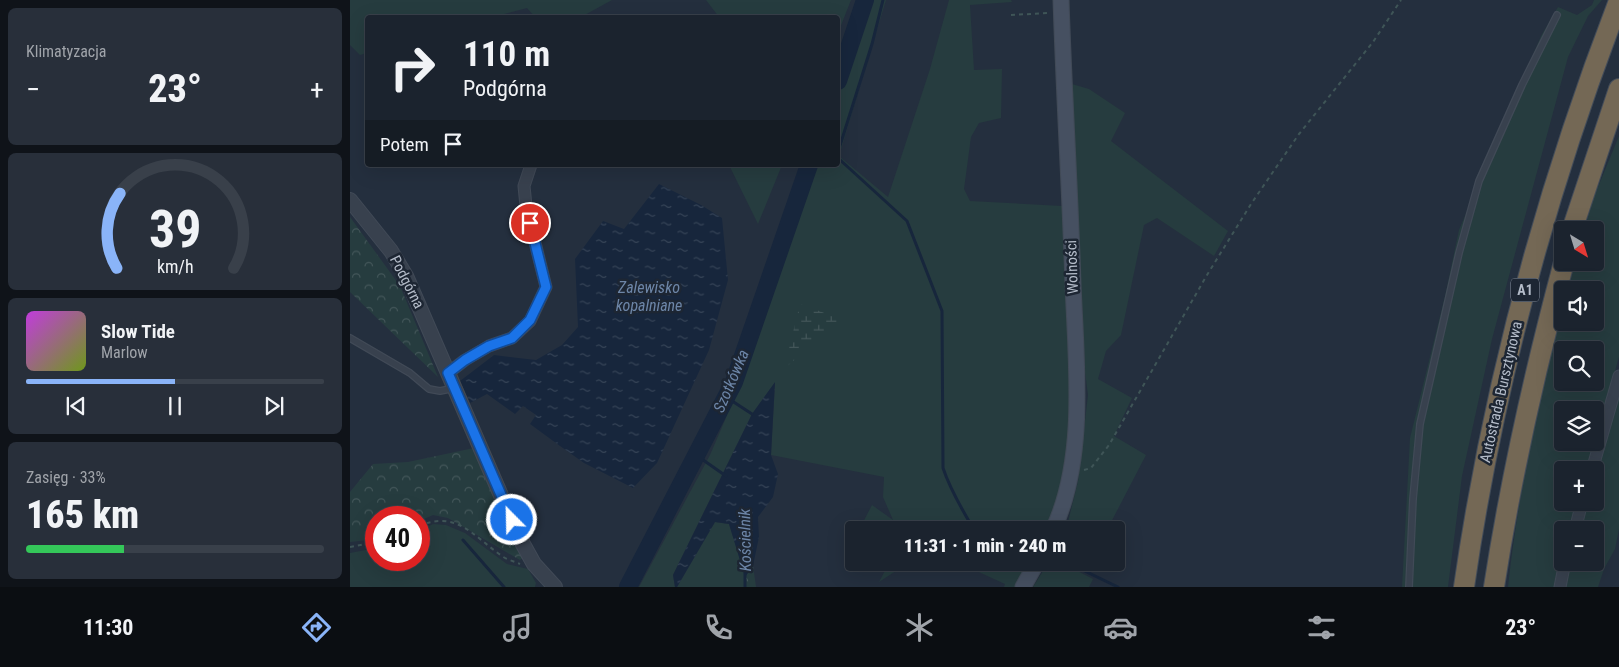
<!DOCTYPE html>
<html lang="pl">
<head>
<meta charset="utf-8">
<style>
	:root { --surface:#1b232e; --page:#282f3a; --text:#f1f3f6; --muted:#a0a4aa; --line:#39404a; --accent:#8ab4f8 }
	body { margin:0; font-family:"Roboto Condensed",sans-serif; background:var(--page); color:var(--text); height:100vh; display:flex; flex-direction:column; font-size:19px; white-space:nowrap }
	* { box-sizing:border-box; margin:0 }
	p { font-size:16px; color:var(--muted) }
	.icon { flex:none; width:28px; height:28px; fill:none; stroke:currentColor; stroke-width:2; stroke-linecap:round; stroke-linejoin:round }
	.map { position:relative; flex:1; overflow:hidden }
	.panel { display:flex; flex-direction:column; gap:8px; padding:8px; background:#0f1319; width:350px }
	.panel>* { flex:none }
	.banner { position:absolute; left:15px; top:15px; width:475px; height:152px; border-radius:5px; box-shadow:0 5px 20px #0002,0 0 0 1px var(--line); background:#1b232e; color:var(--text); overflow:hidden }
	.needle { width:32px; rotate:142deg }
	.controls { position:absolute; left:1204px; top:221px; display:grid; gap:10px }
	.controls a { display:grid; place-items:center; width:50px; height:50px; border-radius:5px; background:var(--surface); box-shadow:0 5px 20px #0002,0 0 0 1px var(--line); font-size:25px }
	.speed { position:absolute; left:15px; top:506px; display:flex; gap:10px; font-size:25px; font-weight:700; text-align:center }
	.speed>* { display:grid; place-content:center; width:65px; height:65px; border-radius:50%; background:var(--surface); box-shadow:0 5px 20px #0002,0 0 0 1px var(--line); line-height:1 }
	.speed .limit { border:8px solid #d22; background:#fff; color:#111 }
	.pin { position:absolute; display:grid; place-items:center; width:42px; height:42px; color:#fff; margin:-21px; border:2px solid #fff; border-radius:50%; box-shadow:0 1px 5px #0007 }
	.me { position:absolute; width:55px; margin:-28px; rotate:337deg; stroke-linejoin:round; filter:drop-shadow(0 0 4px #0008) }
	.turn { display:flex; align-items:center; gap:18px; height:105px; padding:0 15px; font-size:22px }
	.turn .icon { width:65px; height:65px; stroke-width:2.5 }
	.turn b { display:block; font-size:35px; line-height:42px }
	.then { display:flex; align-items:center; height:48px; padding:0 15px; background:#0003; gap:10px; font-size:19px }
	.big { font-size:38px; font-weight:800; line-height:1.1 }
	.panel .tile { flex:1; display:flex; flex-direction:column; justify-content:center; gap:8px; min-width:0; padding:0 18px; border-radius:8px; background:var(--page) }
	.panel .dial { align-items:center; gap:0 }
	.dial svg { height:130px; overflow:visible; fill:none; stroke:var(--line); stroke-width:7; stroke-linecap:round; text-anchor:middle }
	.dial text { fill:var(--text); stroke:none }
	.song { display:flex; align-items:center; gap:15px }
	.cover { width:60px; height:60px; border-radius:8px; background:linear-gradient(135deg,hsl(290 70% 55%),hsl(80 70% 35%)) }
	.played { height:5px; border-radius:2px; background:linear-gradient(90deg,var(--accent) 50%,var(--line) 50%) }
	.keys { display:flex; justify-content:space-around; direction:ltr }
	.heat { display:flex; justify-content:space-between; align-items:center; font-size:28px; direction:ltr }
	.charge { height:8px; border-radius:4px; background:linear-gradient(90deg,#34c759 33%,var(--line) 0) }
	.trip { position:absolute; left:495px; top:521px; width:280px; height:50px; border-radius:5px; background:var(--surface); box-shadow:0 5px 20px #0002,0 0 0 1px var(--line); font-weight:800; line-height:50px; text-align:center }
	.tab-bar { display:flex; height:80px; justify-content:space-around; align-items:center; background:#0b0e12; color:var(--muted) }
	.tab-bar .icon { width:35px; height:35px }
	.tab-bar .selected { color:var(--accent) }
	.tab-bar b { font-size:22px; color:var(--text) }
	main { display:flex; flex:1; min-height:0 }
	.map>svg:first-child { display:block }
	.green { fill:#263c3f; fill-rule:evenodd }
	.forest { fill:url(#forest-crowns) }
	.wetland { fill:url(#wetland-marsh) }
	.water { fill:url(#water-ripples) }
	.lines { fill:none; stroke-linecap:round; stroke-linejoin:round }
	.stream { stroke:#17263c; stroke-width:3 }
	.river { stroke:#17263c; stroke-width:18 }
	.service-casing { stroke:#414a57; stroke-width:8 }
	.minor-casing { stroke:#414a57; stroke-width:13 }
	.tertiary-casing { stroke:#414a57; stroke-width:16 }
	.secondary-casing { stroke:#414a57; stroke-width:17 }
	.motorway-casing { stroke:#434c59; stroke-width:22 }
	.path { stroke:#3f5557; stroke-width:2; stroke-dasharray:4 4; stroke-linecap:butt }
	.service { stroke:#38414e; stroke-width:5.5 }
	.minor { stroke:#38414e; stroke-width:11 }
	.tertiary { stroke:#38414e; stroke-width:14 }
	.secondary { stroke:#465061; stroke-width:15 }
	.motorway { stroke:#746855; stroke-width:20 }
	.route-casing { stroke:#114b97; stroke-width:12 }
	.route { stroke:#1a73e8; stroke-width:9 }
	.labels { text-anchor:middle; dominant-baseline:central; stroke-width:5; stroke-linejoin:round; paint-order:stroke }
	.shield { fill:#1d2633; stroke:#878f9c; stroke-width:1 }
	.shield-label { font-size:14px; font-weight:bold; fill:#b4bcc9 }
	.street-label { font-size:15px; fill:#b4bcc9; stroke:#1d2633 }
	.water-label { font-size:16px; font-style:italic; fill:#6d86a8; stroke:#1d2633 }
</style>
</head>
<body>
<main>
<section class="panel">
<div class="tile"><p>Klimatyzacja</p>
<div class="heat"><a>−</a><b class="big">23°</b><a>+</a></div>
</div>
<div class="tile dial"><svg viewBox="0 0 100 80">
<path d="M14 69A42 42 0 1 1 86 69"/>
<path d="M14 69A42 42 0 0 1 16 23" stroke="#8ab4f8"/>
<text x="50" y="56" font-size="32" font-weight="700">39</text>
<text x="50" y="72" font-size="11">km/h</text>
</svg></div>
<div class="tile">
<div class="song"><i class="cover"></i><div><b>Slow Tide</b><p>Marlow</p></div></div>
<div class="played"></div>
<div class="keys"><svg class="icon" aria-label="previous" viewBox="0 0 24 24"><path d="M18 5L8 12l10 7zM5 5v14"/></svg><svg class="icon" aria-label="pause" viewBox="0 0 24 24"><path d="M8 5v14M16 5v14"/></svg><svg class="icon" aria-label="next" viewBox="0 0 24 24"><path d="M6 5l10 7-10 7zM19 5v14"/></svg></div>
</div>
<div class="tile"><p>Zasięg · 33%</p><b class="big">165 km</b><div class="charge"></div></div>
</section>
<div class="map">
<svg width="1269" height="587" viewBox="0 0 1269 587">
	<defs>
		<pattern id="forest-crowns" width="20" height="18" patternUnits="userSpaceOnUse" patternTransform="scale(1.25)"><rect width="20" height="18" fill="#263c3f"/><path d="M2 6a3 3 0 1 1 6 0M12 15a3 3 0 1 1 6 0" fill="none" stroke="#435659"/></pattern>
		<pattern id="wetland-marsh" width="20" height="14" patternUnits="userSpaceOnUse" patternTransform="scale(1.25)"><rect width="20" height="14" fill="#263c3f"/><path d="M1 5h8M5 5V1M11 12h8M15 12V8" fill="none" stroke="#435659"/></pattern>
		<pattern id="water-ripples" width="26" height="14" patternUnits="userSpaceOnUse" patternTransform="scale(1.25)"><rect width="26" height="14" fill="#17263c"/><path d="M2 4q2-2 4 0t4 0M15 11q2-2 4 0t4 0" fill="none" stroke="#364457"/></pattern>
	</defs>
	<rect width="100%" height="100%" fill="#242f3e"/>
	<path class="green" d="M0,0H262L231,17H185L177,8L143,17L18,18L17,53L10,55L0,45Z
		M356,0H501L488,33V18L369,17Z
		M517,0H536L489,156L538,197L580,69L599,0H661L662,2L620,5L624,70L652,69L651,118L629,123L621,137L614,189L620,201L712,206L721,388L716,463L710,496L696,530H509L522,505L543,520L533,497L534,477L421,455L425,383L402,414L323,575L325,587H289L360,455L375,420L433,266L464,165H488V90Z
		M1244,0H1252L1238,16L1218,57L1142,339L1112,476L1098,587H1052L1060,438L1095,296L1109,230L1191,36L1208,7L1227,15L1242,5Z
		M722,84L739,89L775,113L761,141L878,231L864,256L807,218L794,225L771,335L756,351L748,379L782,398L764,436L796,455L757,530H732L718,522L728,481L738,395L735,372Z
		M1269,136V357L1245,440V410H1212V442L1244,443L1236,470H1212V502L1227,503L1219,530H1212V555L1205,587H1158C1168,492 1189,399 1212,307V322H1245V290H1217L1225,263L1245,262V230H1234L1243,199ZM1212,350H1245V382H1212Z
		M379,165H432L408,224Z
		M1269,394V529L1265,549L1254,569L1248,587H1214L1221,563L1245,562V530H1230L1237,503L1245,502V475Z
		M365,522L379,524L394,572V587H327Z
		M83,524L96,525L115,533L157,564L178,569L186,583L185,587H0V553L26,548V560H69V531Z
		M539,562L558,563L529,582L539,563Z
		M609,563H678L665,587H654L655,584Z
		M698,563H712L743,579L739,587H683Z"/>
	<path class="forest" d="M0,217L50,286L88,377L0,292Z
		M124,448L174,557L170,560L98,518L83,515L69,521V518H26V539L0,542V492L23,464L58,462Z
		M403,566L406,587H395V577Z"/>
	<path class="wetland" d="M450,304L491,319L434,369Z"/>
	<path class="water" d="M309,184L351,205L372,218L378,280L359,350L307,463L283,488L234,463L210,446L180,424L186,415L173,406L165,414L137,394L120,403L110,381L144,355L186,360L212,345L228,327L225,259L253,221L274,229Z
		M425,382L421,455L428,474L423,497L408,517L409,537L403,566L395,577L379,524L365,522L327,587H325L323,575L402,414Z"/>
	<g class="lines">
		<path class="stream" d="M488,152L522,44L533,0
			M488,158L557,221L592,311L593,468C600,489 611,508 623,528L630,530
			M376,397L402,414
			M346,455L376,476
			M113,540L154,587
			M716,562L768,587
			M395,573V587"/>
		<path class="river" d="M488,81L515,0
			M278,587L384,382L459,165"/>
		<g class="service-casing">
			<path id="service" d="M0,338L60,373L79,389L90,391L105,388
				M1059,587L1063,499L1070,424L1109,253L1129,181L1172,85L1207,15"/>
		</g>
		<g class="minor-casing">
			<path id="minor" d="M98,373L115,360L139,346L162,338L180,321L196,287L176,206L174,186L181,165
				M1242,470L1269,376
				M1225,530L1232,502
				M1210,587L1215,562"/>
		</g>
		<g class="tertiary-casing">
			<path id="tertiary" d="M0,200L41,251L56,276L169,537L184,564L205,587"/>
		</g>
		<g class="secondary-casing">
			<path id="secondary" d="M703,530C737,458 726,362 723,284C720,189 714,95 711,0
				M673,587L687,562"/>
		</g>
		<g class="motorway-casing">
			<path id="motorway" d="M1222,230L1269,89
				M1114,587C1143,386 1196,190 1269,1
				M1144,587C1161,477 1185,370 1214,262"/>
		</g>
		<path class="path" d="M661,15L699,13
			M734,470L741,468L759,445L857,275L901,204L949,134L1023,42L1051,0
			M69,526C107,510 123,536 152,556C157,560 164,561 170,564
			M0,547L26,542"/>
		<use href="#service" class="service"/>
		<use href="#minor" class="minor"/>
		<use href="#tertiary" class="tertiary"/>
		<use href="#secondary" class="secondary"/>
		<use href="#motorway" class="motorway"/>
	</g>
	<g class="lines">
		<g class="route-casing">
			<path id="route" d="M162,520L98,373L115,360L139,346L162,338L180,320L196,287L180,223"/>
		</g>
		<use href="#route" class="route"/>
	</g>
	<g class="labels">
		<rect class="shield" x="1161" y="278.5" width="28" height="23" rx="4"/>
		<g class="shield-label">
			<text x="1175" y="290">A1</text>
		</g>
		<g class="street-label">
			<text transform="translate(722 267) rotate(-92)">Wolności</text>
			<text transform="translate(57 282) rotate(63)">Podgórna</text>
			<text transform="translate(1151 392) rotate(-77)">Autostrada Bursztynowa</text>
		</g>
		<g class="water-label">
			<text x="299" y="287">Zalewisko<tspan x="299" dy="18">kopalniane</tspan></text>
			<text transform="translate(381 381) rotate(-67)">Szotkówka</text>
			<text transform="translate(395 540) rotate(-91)">Kościelnik</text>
		</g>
	</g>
</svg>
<div class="controls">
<a><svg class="needle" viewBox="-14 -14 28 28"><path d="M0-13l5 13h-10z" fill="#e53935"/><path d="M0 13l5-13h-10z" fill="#a0a4aa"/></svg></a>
<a><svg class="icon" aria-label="sound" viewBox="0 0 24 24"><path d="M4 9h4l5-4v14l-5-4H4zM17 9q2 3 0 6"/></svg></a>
<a><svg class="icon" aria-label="search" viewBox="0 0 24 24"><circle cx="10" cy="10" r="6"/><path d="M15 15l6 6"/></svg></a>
<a><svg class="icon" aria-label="layers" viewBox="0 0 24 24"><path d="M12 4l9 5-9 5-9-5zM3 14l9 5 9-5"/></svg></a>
<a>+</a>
<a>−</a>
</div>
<div class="speed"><div class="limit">40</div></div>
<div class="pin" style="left:180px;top:223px;background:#d93025"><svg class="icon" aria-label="arrive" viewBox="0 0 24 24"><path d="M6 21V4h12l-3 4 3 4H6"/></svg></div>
<svg class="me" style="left:162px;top:520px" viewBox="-20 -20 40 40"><circle r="17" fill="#1a73e8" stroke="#fff" stroke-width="3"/><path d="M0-11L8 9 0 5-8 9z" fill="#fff"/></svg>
<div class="trip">11:31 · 1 min · 240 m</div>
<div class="banner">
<div class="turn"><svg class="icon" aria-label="right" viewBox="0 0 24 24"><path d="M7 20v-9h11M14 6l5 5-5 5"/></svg><div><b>110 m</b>Podgórna</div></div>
<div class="then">Potem<svg class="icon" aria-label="arrive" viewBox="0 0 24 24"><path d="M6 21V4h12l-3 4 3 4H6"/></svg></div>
</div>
</div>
</main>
<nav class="tab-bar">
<b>11:30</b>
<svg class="icon selected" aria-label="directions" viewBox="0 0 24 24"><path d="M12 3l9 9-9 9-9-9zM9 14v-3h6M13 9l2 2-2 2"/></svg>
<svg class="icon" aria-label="music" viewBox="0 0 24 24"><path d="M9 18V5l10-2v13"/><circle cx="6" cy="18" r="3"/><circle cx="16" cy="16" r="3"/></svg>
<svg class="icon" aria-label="phone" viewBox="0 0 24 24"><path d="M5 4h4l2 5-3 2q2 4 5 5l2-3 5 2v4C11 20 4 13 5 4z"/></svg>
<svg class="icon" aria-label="climate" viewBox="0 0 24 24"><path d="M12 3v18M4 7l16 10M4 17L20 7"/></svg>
<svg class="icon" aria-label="car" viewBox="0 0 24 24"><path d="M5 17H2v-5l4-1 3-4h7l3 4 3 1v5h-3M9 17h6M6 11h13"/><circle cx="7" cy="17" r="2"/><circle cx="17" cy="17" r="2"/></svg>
<svg class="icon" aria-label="filters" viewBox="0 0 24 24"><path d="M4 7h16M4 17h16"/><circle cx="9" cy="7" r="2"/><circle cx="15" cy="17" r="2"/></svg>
<b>23°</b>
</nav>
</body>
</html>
